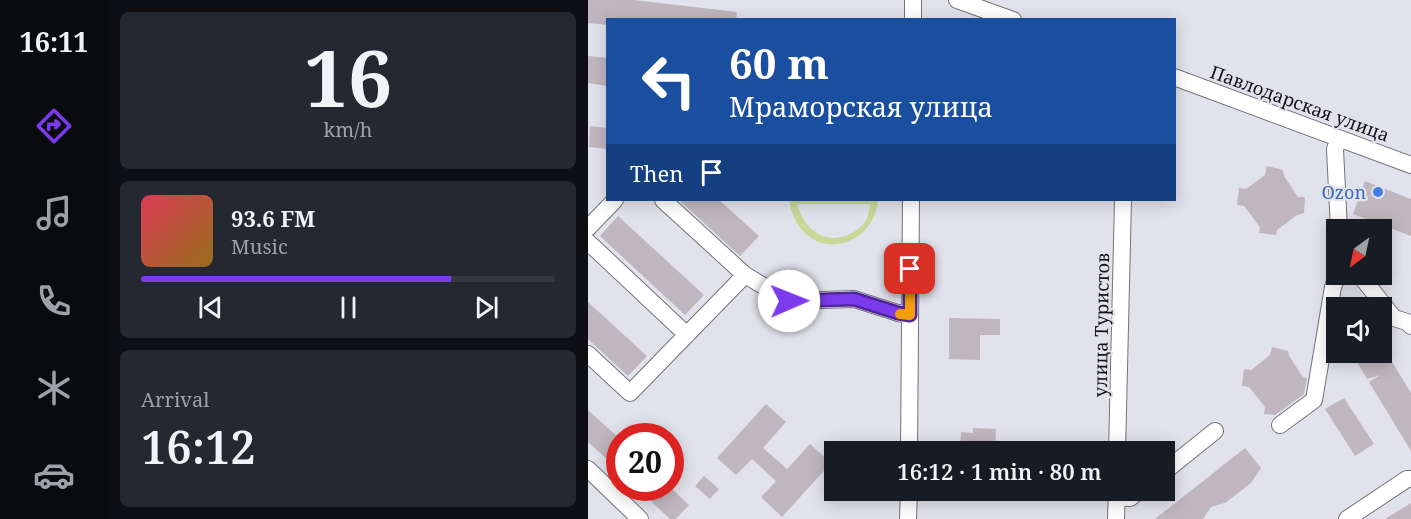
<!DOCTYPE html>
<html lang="en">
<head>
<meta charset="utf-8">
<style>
	:root { --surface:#171b24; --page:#242831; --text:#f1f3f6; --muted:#9ea1a6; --line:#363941; --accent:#7c3aed }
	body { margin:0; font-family:"Noto Serif",serif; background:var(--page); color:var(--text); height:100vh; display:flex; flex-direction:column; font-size:22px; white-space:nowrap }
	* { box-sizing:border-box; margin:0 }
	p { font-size:20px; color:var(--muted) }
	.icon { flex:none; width:33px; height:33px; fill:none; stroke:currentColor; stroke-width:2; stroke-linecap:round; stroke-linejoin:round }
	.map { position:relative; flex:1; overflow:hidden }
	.panel { display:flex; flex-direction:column; gap:12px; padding:12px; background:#0d0f14; width:480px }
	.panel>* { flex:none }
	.hud { position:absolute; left:18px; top:18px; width:570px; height:183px; border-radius:0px; box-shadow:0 3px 15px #0003; background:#1a4fa0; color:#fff; overflow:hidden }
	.needle { width:39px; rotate:213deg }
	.tools { position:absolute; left:738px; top:219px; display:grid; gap:12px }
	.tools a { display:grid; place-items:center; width:66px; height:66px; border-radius:0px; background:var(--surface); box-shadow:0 3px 15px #0003; font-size:30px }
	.speed { position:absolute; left:18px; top:423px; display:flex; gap:12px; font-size:30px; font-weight:700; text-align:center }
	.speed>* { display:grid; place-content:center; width:78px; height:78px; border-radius:50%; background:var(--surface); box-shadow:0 3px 15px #0003; line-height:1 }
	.speed .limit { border:9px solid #d22; background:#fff; color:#111 }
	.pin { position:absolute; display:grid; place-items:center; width:51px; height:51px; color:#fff; margin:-26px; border-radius:12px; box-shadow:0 3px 9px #0006 }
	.me { position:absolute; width:66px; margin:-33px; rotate:89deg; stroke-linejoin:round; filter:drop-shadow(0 0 4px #0008) }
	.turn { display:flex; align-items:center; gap:21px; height:126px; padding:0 24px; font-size:27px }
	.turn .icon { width:78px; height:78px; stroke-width:2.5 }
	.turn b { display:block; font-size:42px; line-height:51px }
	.then { display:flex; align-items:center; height:57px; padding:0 24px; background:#0003; gap:12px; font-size:22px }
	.big { font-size:45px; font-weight:600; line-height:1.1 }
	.panel .widget { flex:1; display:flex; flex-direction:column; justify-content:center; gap:9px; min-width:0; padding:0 21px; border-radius:9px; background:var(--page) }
	.panel .dial { align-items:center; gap:0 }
	.dial b { font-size:78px; line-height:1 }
	.song { display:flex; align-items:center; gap:18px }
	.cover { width:72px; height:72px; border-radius:9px; background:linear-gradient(135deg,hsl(350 70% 55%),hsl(40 70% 35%)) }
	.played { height:6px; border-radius:3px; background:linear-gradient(90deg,var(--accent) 75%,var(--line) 75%) }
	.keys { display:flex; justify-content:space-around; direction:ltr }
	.trip { position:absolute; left:236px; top:441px; width:351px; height:60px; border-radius:0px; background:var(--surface); box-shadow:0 3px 15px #0003; font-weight:600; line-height:60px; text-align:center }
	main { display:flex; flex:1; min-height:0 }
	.tab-bar { display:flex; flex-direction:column; width:108px; justify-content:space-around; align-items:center; background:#090b0e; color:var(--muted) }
	.tab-bar .icon { width:42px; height:42px }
	.tab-bar .current { color:var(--accent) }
	.tab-bar b { font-size:27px; color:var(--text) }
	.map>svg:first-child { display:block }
	.green { fill:#c8d899; fill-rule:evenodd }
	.building { fill:#c0b7be }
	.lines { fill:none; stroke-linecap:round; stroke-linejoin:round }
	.minor-casing { stroke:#73737c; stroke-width:18 }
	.minor { stroke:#fff; stroke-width:16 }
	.route-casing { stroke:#51269a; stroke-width:15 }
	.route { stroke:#7c3aed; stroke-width:10 }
	.slow { stroke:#f59e0b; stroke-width:10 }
	.shop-dot { fill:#3f7fe0; stroke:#e2e2ec; stroke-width:2 }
	.labels { text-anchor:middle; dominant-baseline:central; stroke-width:4.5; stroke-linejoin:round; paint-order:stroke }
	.street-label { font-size:18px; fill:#141418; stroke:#e2e2ec }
	.shop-label { font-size:18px; fill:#366cbe; stroke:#e2e2ec; text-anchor:end }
</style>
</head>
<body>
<main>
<nav class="tab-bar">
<b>16:11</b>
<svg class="icon current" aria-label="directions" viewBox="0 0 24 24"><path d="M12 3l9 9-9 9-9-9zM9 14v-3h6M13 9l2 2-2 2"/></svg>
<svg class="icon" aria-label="music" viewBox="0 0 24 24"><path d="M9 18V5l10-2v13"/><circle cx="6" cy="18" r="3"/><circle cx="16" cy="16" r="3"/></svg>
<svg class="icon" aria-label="phone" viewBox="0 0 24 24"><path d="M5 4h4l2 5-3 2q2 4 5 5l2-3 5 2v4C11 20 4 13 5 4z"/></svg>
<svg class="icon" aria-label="climate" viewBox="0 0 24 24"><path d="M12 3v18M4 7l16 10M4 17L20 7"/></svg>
<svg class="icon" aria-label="car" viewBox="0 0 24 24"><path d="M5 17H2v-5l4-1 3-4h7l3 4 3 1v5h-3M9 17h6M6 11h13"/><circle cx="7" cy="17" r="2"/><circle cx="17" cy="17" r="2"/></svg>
</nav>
<section class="panel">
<div class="widget dial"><b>16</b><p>km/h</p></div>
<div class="widget">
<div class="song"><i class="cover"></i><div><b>93.6 FM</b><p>Music</p></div></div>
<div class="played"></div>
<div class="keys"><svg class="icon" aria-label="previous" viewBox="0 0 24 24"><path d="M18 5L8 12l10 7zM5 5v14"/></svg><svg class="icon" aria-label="pause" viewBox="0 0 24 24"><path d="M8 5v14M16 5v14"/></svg><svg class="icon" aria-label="next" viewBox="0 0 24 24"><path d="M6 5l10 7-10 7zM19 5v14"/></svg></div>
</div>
<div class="widget"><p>Arrival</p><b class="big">16:12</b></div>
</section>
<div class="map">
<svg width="823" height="519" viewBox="0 0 823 519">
	<rect width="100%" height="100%" fill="#e2e2ec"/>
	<path class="green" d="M201,200H290C290,208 286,218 281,225C266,246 236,252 217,233C208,225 203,211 201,200ZM209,204H282V205C281,209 281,214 279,218C272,233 250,242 235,236C222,232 212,216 209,204Z"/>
	<path class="building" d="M0,0H46L149,12L148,20H20V25L0,23Z
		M0,56L20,58V86L0,83Z
		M2,126L20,128V149L1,147Z
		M679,166L695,170L696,176L710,197H717L716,213L709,215L689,230L688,235L671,233L672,227L656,206L649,205L651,188L658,189L677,175Z
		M777,181L823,199V236L765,214Z
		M91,200H131L171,236L152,256Z
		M30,216L116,295L97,315L12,236Z
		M0,302L59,356L40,376L0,339Z
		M361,318L412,319V335H392V360L361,359Z
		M684,347L700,351L701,356L715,377L719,378L716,394L687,415L676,414L677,407L661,387L654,386L656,369L663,370L682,355Z
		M763,352H798L823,393V451L781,382L792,375L779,379Z
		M756,398L786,444L767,456L737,409Z
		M178,404L198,422L175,448L199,469L222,444L243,463L194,517L173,497L188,481L164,459L148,475L129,458Z
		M0,410L32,439V471L0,442Z
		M385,428L408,429L407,452H379L380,447H372L373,432L385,433Z
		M657,448L673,468L663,483L637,503L623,507L615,519H567Z
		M116,476L131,489L122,499L107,486Z
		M49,488H83L101,505L88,519H82Z
		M823,503V519H797Z"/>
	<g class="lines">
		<g class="minor-casing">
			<path id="minor" d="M369,0L425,20
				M325,20V0
				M586,77L823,165
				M751,139L747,149L751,230
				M75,200L157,275
				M0,228L27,200
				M0,242L98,334
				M771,274L806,318L819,322L823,326
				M0,354L42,393L157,275L201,301L266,299L310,313L322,315
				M692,425L726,400L745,287L750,274
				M321,452L323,200
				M529,452L535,200
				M0,469L52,519
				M576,472L627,431
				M528,497L542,498L552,490
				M320,519L321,490
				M528,519L529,490
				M759,519L819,479H823"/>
		</g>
		<use href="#minor" class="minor"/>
	</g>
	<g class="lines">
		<g class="route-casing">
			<path id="route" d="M201,301L266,299L310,313L322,315V269"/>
		</g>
		<use href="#route" class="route"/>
		<path class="slow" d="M312,314L322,315V291"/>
	</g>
	<circle class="shop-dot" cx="790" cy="192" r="6"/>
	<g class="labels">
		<g class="street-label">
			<text transform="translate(712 103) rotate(20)">Павлодарская улица</text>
			<text transform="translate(513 325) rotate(-89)">улица Туристов</text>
		</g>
		<g class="shop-label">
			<text x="778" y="192">Ozon</text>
		</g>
	</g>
</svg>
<div class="tools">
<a><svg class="needle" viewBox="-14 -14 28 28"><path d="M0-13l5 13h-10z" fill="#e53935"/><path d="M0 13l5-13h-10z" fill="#9ea1a6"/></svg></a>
<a><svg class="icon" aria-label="sound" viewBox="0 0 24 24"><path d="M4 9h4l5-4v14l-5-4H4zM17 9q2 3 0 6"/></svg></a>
</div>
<div class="speed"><div class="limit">20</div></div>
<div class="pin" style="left:322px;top:269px;background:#d93025"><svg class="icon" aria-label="arrive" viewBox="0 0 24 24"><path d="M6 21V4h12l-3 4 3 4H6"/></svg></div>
<svg class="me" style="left:201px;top:301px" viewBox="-20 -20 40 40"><circle r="19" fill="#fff"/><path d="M0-13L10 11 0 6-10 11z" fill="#7c3aed"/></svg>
<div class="trip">16:12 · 1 min · 80 m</div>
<div class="hud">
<div class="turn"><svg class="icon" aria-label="left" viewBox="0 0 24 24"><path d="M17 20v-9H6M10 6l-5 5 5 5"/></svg><div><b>60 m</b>Мраморская улица</div></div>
<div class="then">Then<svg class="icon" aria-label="arrive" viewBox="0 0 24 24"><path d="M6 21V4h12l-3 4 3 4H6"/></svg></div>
</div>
</div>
</main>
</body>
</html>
